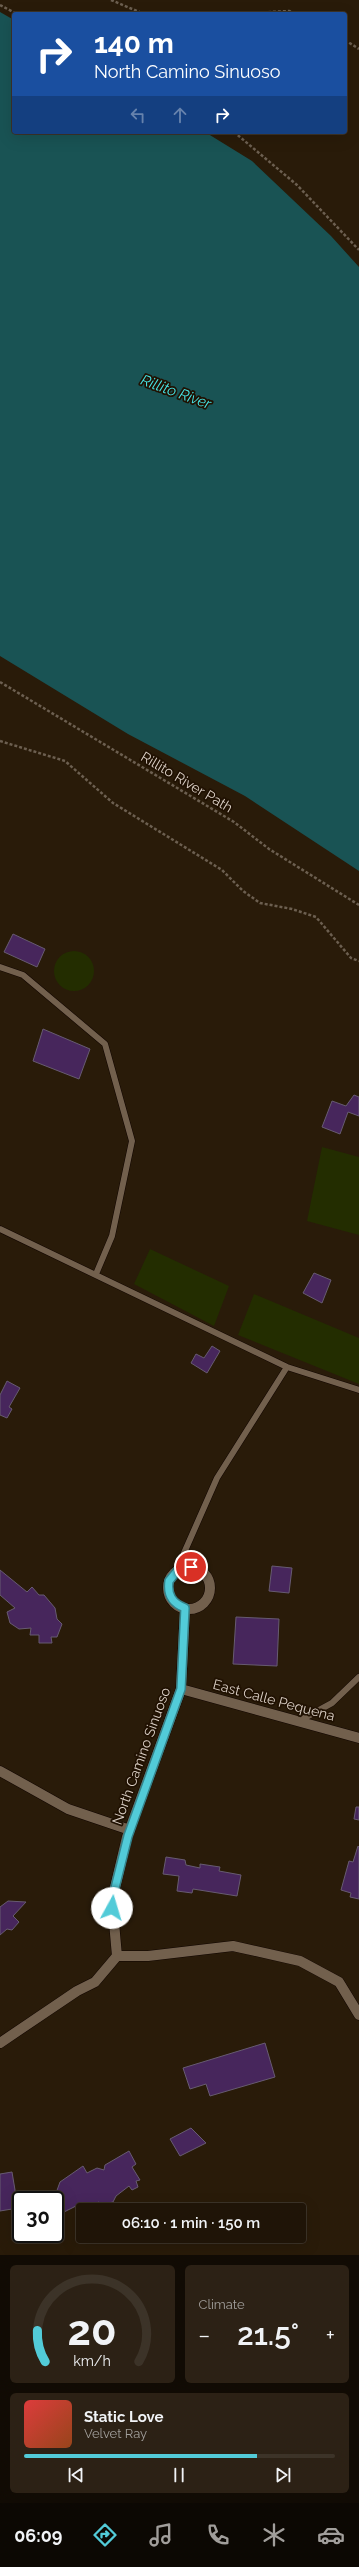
<!DOCTYPE html>
<html lang="en">
<head>
<meta charset="utf-8">
<style>
	:root { --surface:#1f1407; --page:#2c2115; --text:#f1f3f6; --muted:#a19e9b; --line:#3c3328; --accent:#52cbd8 }
	body { margin:0; font-family:Raleway,sans-serif; background:var(--page); color:var(--text); height:100vh; display:flex; flex-direction:column; font-size:15px; white-space:nowrap }
	* { box-sizing:border-box; margin:0 }
	p { font-size:13px; color:var(--muted) }
	.icon { flex:none; width:22px; height:22px; fill:none; stroke:currentColor; stroke-width:2; stroke-linecap:round; stroke-linejoin:round }
	.map { position:relative; height:2255px; overflow:hidden }
	.sheet { display:flex; flex-direction:column; gap:10px; padding:10px; background:#110b04; flex:1 }
	.sheet>* { flex:none }
	.banner { position:absolute; left:12px; top:12px; width:335px; height:122px; border-radius:4px; box-shadow:0 4px 16px #0002,0 0 0 1px var(--line); background:#1a4fa0; color:#fff; overflow:hidden }
	.speed { position:absolute; left:12px; top:2191px; display:flex; gap:8px; font-size:20px; font-weight:700; text-align:center }
	.speed>* { display:grid; place-content:center; width:52px; height:52px; border-radius:50%; background:var(--surface); box-shadow:0 4px 16px #0002,0 0 0 1px var(--line); line-height:1 }
	.speed .limit { border:2px solid #111; border-radius:6px; background:#fff; color:#111 }
	.pin { position:absolute; display:grid; place-items:center; width:34px; height:34px; color:#fff; margin:-17px; border:2px solid #fff; border-radius:50%; box-shadow:0 1px 4px #0007 }
	.me { position:absolute; width:44px; margin:-22px; rotate:6deg; stroke-linejoin:round; filter:drop-shadow(0 0 3px #0008) }
	.turn { display:flex; align-items:center; gap:14px; height:84px; padding:0 16px; font-size:18px }
	.turn .icon { width:52px; height:52px; stroke-width:2.5 }
	.turn b { display:block; font-size:28px; line-height:34px }
	.lanes { display:flex; align-items:center; height:38px; padding:0 16px; background:#0003; justify-content:center; gap:20px; direction:ltr }
	.lanes .off { opacity:.35 }
	.big { font-size:30px; font-weight:600; line-height:1.1 }
	.sheet .tile { flex:1; display:flex; flex-direction:column; justify-content:center; gap:6px; min-width:0; padding:0 14px; border-radius:6px; background:var(--page) }
	.sheet .dial { align-items:center; gap:0 }
	.dial svg { height:104px; overflow:visible; fill:none; stroke:var(--line); stroke-width:7; stroke-linecap:round; text-anchor:middle }
	.dial text { fill:var(--text); stroke:none }
	.song { display:flex; align-items:center; gap:12px }
	.cover { width:48px; height:48px; border-radius:6px; background:linear-gradient(135deg,hsl(0 70% 55%),hsl(20 70% 35%)) }
	.played { height:4px; border-radius:2px; background:linear-gradient(90deg,var(--accent) 75%,var(--line) 75%) }
	.keys { display:flex; justify-content:space-around; direction:ltr }
	.heat { display:flex; justify-content:space-between; align-items:center; font-size:22px; direction:ltr }
	.sheet .tiles { flex:1; display:grid; gap:10px; grid-template-columns:1fr 1fr }
	.tile:last-child { grid-column:span 2 }
	.trip { position:absolute; left:76px; top:2203px; width:230px; height:40px; border-radius:4px; background:var(--surface); box-shadow:0 4px 16px #0002,0 0 0 1px var(--line); font-weight:600; line-height:40px; text-align:center }
	.tab-bar { display:flex; height:64px; justify-content:space-around; align-items:center; background:#0c0803; color:var(--muted) }
	.tab-bar .icon { width:28px; height:28px }
	.tab-bar .on { color:var(--accent) }
	.tab-bar b { font-size:18px; color:var(--text) }
	.map>svg:first-child { display:block }
	.green { fill:#232d00 }
	.water { fill:#195354 }
	.building { fill:#47265c; stroke:#675b71 }
	.lines { fill:none; stroke-linecap:round; stroke-linejoin:round }
	.lane-casing { stroke:#110500; stroke-width:7 }
	.street-casing { stroke:#110500; stroke-width:11 }
	.path { stroke:#6c5f50; stroke-width:2.5; stroke-dasharray:3 2; stroke-linecap:butt }
	.lane { stroke:#72604d; stroke-width:6 }
	.street { stroke:#72604d; stroke-width:10 }
	.route-casing { stroke:#35848c; stroke-width:10 }
	.route { stroke:#52cbd8; stroke-width:7 }
	.labels { text-anchor:middle; dominant-baseline:central; stroke-width:3.5; stroke-linejoin:round; paint-order:stroke }
	.street-label { font-size:14px; fill:#dacfc5; stroke:#201102 }
	.water-label { font-size:15px; font-style:italic; fill:#45e4e6; stroke:#201102 }
</style>
</head>
<body>
<div class="map">
<svg width="359" height="2255" viewBox="0 0 359 2255">
	<rect width="100%" height="100%" fill="#291b09"/>
	<path class="green" d="M54 971a20 20 0 1 1 40 0a20 20 0 1 1-40 0Z
		M322,1147L359,1157V1235L307,1221Z
		M150,1249L229,1286L214,1326L134,1284Z
		M254,1294L359,1338V1384L238,1335Z"/>
	<path class="water" d="M0,12L14,20V132H205L252,161L331,236L359,267V871L245,796L128,734L0,656Z"/>
	<path class="building" d="M13,934L45,949L37,967L4,952Z
		M43,1029L90,1049L79,1079L33,1061Z
		M354,1095L359,1097V1116L348,1112L340,1134L322,1127L332,1101L346,1106Z
		M314,1273L331,1280L322,1303L303,1293Z
		M212,1346L220,1351L207,1373L191,1363L196,1354L204,1358Z
		M7,1381L20,1388L9,1407L12,1409L7,1418L0,1415V1395Z
		M272,1566L292,1568L289,1593L269,1591Z
		M0,1570L27,1592L32,1587L39,1595H44L55,1608L57,1619L62,1624L57,1637H51L52,1643H39V1635H30L31,1628L19,1629L10,1623L7,1612L15,1608L0,1595Z
		M236,1617L279,1619L277,1666L233,1664Z
		M356,1807H359V1820L354,1819Z
		M358,1846L359,1847V1899L350,1897L351,1893L341,1890L349,1861L353,1862Z
		M166,1857L185,1860L186,1865L200,1868V1864L220,1867L219,1871L241,1875L237,1896L193,1889L192,1893L177,1891L179,1876L163,1874Z
		M8,1901L26,1902L13,1916L19,1922L12,1930L7,1929L0,1935V1907Z
		M265,2043L275,2077L210,2096L206,2084L190,2089L183,2068Z
		M191,2128L206,2143L180,2156L170,2139Z
		M129,2151L136,2164L132,2167L140,2180L136,2181L138,2187L132,2190L129,2186L116,2196L113,2202L104,2204L98,2202L96,2210L76,2206L64,2212L55,2196L60,2182L83,2166L87,2173L97,2168L104,2170L105,2165Z
		M12,2172L18,2208L0,2211V2174Z"/>
	<g class="lines">
		<g class="lane-casing">
			<path id="lane" d="M0,967L23,975L105,1044L132,1141L112,1236L96,1274
				M0,1229L287,1367L359,1390
				M184,1567V1553L217,1478L287,1367
				M299,1721L332,1703L359,1677"/>
		</g>
		<g class="street-casing">
			<path id="street" d="M168 1588a21 21 0 1 1 42 0a21 21 0 1 1-42 0Z
				M181,1689L359,1738
				M0,1771L68,1809L130,1830
				M117,1956H148L233,1946L300,1961L339,1982L359,2015
				M0,2043L77,1991L95,1982L117,1956L112,1900L127,1837L181,1689L185,1608"/>
		</g>
		<path class="path" d="M111,0L144,14
			M0,5L17,14
			M233,14L289,11L296,14
			M345,40L359,49
			M234,132L297,185L359,250
			M0,682L234,822L269,849L359,905
			M0,741L65,761L113,803L222,870L243,891L260,903L292,909L316,917L351,958L359,961"/>
		<use href="#lane" class="lane"/>
		<use href="#street" class="street"/>
	</g>
	<g class="lines">
		<g class="route-casing">
			<path id="route" d="M112,1908V1900L128,1836L181,1689L185,1608C172,1603 167,1595 169,1581L178,1570L191,1567"/>
		</g>
		<use href="#route" class="route"/>
	</g>
	<g class="labels">
		<g class="street-label">
			<text transform="translate(187 782) rotate(31)">Rillito River Path</text>
			<text transform="translate(274 1700) rotate(15)">East Calle Pequena</text>
			<text transform="translate(141 1756) rotate(-70)">North Camino Sinuoso</text>
		</g>
		<g class="water-label">
			<text transform="translate(176 392) rotate(20)">Rillito River</text>
		</g>
	</g>
</svg>
<div class="speed"><div class="limit">30</div></div>
<div class="pin" style="left:191px;top:1567px;background:#d93025"><svg class="icon" aria-label="arrive" viewBox="0 0 24 24"><path d="M6 21V4h12l-3 4 3 4H6"/></svg></div>
<svg class="me" style="left:112px;top:1908px" viewBox="-20 -20 40 40"><circle r="19" fill="#fff"/><path d="M0-13L10 11 0 6-10 11z" fill="#52cbd8"/></svg>
<div class="trip">06:10 · 1 min · 150 m</div>
<div class="banner">
<div class="turn"><svg class="icon" aria-label="right" viewBox="0 0 24 24"><path d="M7 20v-9h11M14 6l5 5-5 5"/></svg><div><b>140 m</b>North Camino Sinuoso</div></div>
<div class="lanes"><svg class="icon off" aria-label="left" viewBox="0 0 24 24"><path d="M17 20v-9H6M10 6l-5 5 5 5"/></svg><svg class="icon off" aria-label="ahead" viewBox="0 0 24 24"><path d="M12 20V5M6 11l6-6 6 6"/></svg><svg class="icon" aria-label="right" viewBox="0 0 24 24"><path d="M7 20v-9h11M14 6l5 5-5 5"/></svg></div>
</div>
</div>
<section class="sheet">
<div class="tiles">
<div class="tile dial"><svg viewBox="0 0 100 80">
<path d="M14 69A42 42 0 1 1 86 69"/>
<path d="M14 69A42 42 0 0 1 8 45" stroke="#52cbd8"/>
<text x="50" y="56" font-size="32" font-weight="700">20</text>
<text x="50" y="72" font-size="11">km/h</text>
</svg></div>
<div class="tile"><p>Climate</p>
<div class="heat"><a>−</a><b class="big">21.5°</b><a>+</a></div>
</div>
<div class="tile">
<div class="song"><i class="cover"></i><div><b>Static Love</b><p>Velvet Ray</p></div></div>
<div class="played"></div>
<div class="keys"><svg class="icon" aria-label="previous" viewBox="0 0 24 24"><path d="M18 5L8 12l10 7zM5 5v14"/></svg><svg class="icon" aria-label="pause" viewBox="0 0 24 24"><path d="M8 5v14M16 5v14"/></svg><svg class="icon" aria-label="next" viewBox="0 0 24 24"><path d="M6 5l10 7-10 7zM19 5v14"/></svg></div>
</div>
</div>
</section>
<nav class="tab-bar">
<b>06:09</b>
<svg class="icon on" aria-label="directions" viewBox="0 0 24 24"><path d="M12 3l9 9-9 9-9-9zM9 14v-3h6M13 9l2 2-2 2"/></svg>
<svg class="icon" aria-label="music" viewBox="0 0 24 24"><path d="M9 18V5l10-2v13"/><circle cx="6" cy="18" r="3"/><circle cx="16" cy="16" r="3"/></svg>
<svg class="icon" aria-label="phone" viewBox="0 0 24 24"><path d="M5 4h4l2 5-3 2q2 4 5 5l2-3 5 2v4C11 20 4 13 5 4z"/></svg>
<svg class="icon" aria-label="climate" viewBox="0 0 24 24"><path d="M12 3v18M4 7l16 10M4 17L20 7"/></svg>
<svg class="icon" aria-label="car" viewBox="0 0 24 24"><path d="M5 17H2v-5l4-1 3-4h7l3 4 3 1v5h-3M9 17h6M6 11h13"/><circle cx="7" cy="17" r="2"/><circle cx="17" cy="17" r="2"/></svg>
</nav>
</body>
</html>
